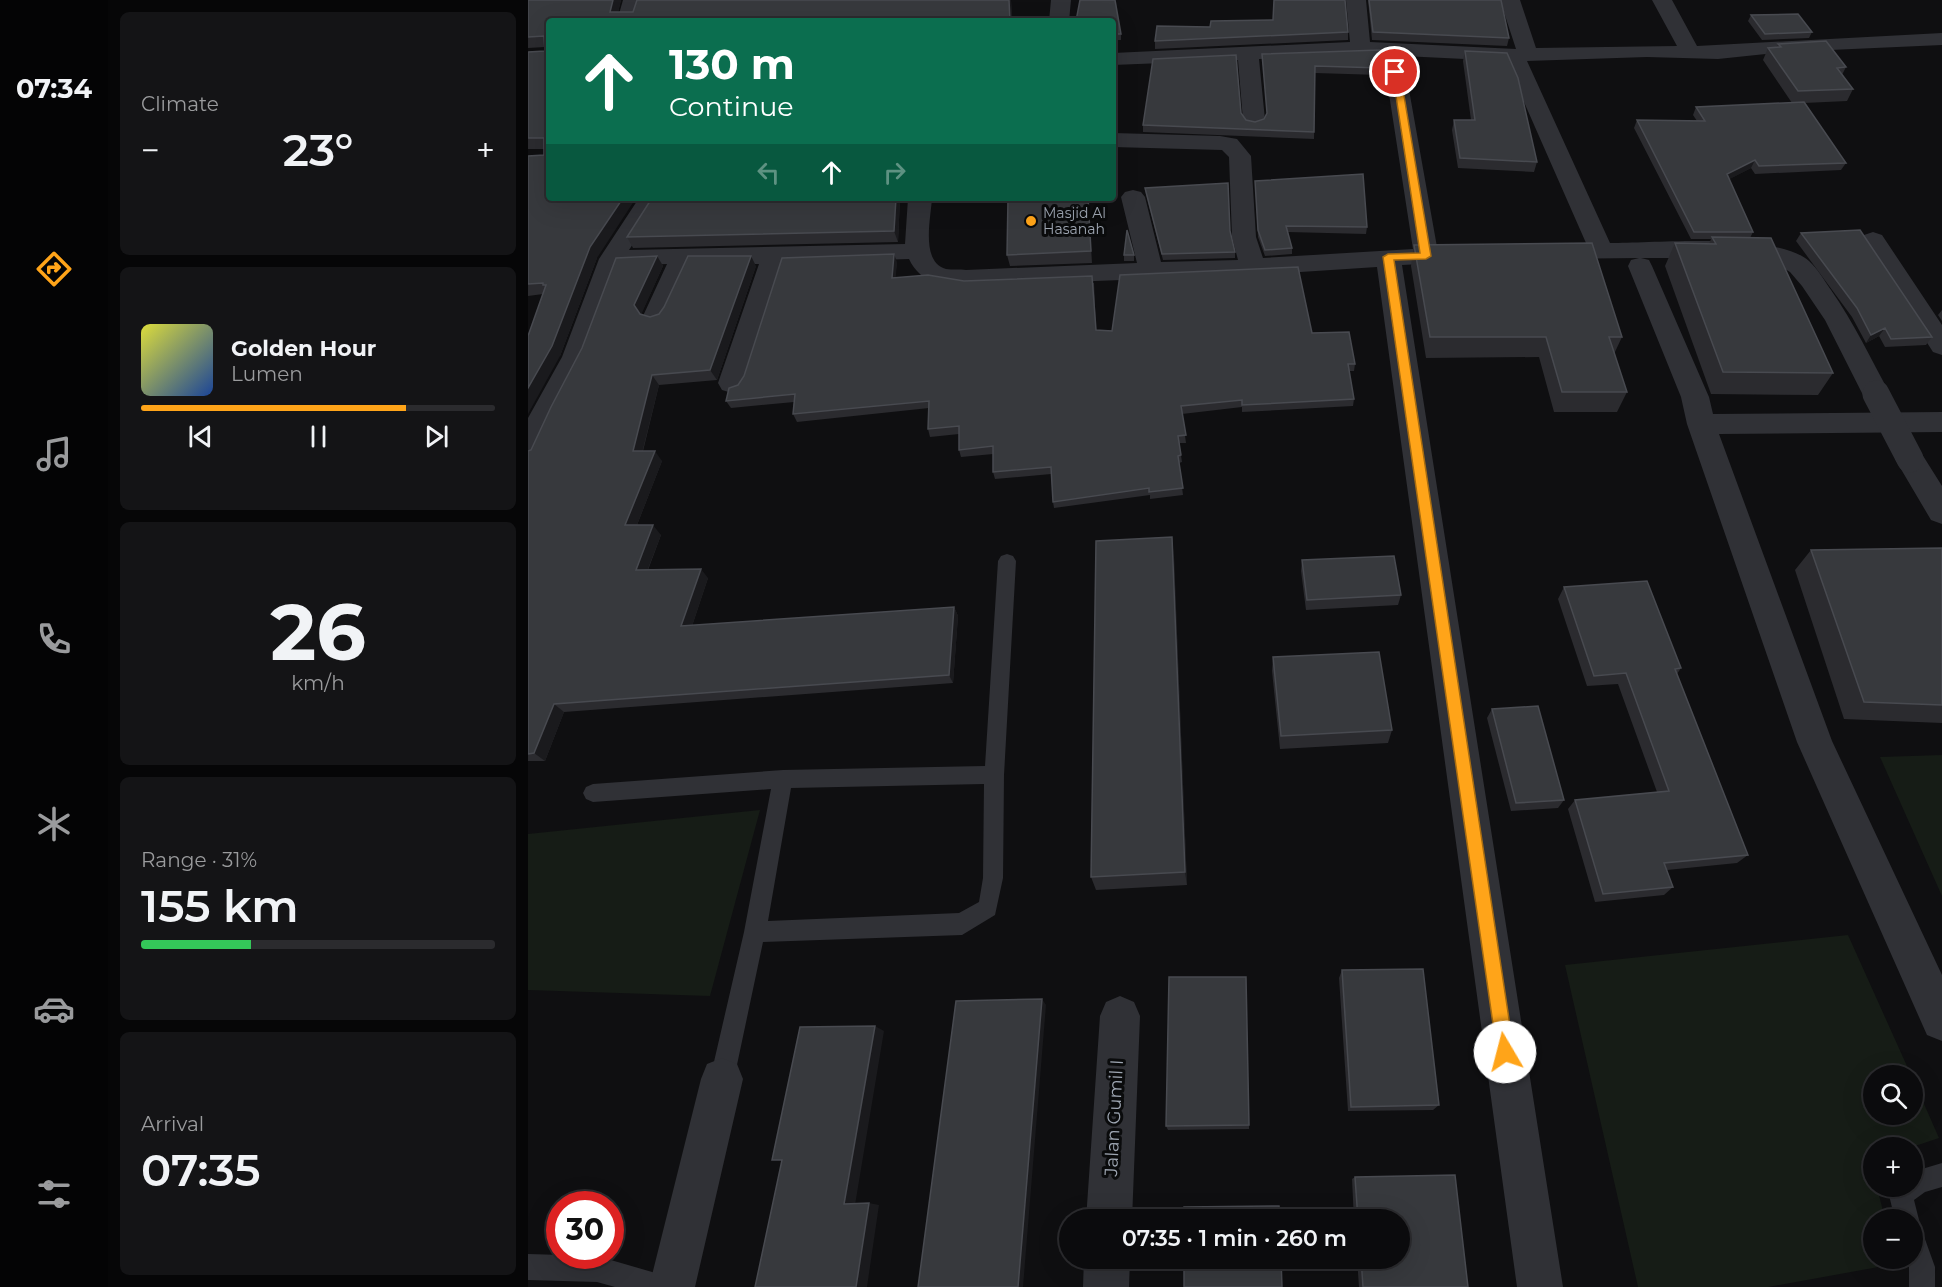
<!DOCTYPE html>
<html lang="en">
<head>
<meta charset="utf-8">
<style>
	:root { --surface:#0b0b0d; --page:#141416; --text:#f1f3f6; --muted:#9a9b9d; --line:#2b2b2e; --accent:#ffa419 }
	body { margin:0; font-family:Montserrat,sans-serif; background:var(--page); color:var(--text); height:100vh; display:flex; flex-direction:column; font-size:22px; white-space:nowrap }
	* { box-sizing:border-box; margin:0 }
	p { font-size:20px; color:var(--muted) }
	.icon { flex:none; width:33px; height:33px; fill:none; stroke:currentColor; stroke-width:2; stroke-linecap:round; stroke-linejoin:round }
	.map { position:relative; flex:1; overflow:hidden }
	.drawer { display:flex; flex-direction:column; gap:12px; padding:12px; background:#060607; width:420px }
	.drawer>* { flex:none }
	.guide { position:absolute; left:18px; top:18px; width:570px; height:183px; border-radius:6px; box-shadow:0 6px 24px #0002,0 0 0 2px var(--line); background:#0b6e4f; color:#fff; overflow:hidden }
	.buttons { position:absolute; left:1335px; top:1065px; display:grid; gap:12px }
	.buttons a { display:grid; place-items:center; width:60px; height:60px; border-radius:50%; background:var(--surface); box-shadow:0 6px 24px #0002,0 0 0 2px var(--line); font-size:30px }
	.speed { position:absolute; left:18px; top:1191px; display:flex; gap:12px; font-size:30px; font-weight:700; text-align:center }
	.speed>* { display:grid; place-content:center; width:78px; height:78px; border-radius:50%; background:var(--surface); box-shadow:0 6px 24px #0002,0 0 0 2px var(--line); line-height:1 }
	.speed .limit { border:9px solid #d22; background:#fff; color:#111 }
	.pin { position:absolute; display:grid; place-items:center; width:51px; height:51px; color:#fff; margin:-26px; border:3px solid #fff; border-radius:50%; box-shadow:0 2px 6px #0007 }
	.me { position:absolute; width:66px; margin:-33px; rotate:352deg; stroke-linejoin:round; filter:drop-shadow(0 0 4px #0008) }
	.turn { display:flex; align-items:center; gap:21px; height:126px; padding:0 24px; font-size:27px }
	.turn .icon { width:78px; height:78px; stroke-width:2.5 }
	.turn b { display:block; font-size:42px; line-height:51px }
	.lanes { display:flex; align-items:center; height:57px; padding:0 24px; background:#0003; justify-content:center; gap:30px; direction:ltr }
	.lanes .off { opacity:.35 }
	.big { font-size:45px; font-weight:600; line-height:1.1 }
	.drawer .card { flex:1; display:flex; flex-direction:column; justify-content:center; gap:9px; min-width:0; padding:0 21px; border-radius:9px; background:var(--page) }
	.drawer .dial { align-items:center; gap:0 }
	.dial b { font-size:78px; line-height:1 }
	.song { display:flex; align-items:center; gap:18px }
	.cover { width:72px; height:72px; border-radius:9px; background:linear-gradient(135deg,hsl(60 70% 55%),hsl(220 70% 35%)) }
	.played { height:6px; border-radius:3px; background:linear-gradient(90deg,var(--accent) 75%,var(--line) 75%) }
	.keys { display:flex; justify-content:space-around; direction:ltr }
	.heat { display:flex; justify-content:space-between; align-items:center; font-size:33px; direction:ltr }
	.charge { height:9px; border-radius:4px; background:linear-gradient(90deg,#34c759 31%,var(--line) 0) }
	.trip { position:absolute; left:531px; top:1209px; width:351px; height:60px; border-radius:30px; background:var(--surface); box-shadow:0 6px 24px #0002,0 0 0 2px var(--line); font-weight:600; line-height:60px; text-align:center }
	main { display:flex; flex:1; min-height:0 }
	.dock { display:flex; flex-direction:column; width:108px; justify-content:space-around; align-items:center; background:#040405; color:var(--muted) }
	.dock .icon { width:42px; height:42px }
	.dock .selected { color:var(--accent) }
	.dock b { font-size:27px; color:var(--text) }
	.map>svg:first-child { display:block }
	.green { fill:#161c16 }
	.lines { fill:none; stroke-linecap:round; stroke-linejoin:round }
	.lane { fill:#303136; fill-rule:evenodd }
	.street { fill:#303136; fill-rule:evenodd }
	.street-bridge { stroke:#303136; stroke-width:27 }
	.wall { fill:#2b2b2f }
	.shaded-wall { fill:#1a1a1d }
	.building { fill:#37393d; stroke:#484a50; stroke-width:1.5 }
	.route { fill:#ffa419; stroke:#a66b10; stroke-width:1.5 }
	.poi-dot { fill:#ffa419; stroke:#0a0b0c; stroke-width:2 }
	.labels { text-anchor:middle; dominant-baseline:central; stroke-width:6; stroke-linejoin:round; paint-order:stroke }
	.far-poi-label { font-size:14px; fill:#9fa7b3; stroke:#0a0b0c; text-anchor:start }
	.near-street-label { font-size:18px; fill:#9fa7b3; stroke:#0a0b0c }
</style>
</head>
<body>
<main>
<nav class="dock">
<b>07:34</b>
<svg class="icon selected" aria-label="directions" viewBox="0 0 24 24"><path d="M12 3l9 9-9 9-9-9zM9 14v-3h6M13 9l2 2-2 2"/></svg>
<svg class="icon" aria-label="music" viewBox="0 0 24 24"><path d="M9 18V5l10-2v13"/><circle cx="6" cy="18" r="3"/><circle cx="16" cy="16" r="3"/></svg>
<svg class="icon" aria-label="phone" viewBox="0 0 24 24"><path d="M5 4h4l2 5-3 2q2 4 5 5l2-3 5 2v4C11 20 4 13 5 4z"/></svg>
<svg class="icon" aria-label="climate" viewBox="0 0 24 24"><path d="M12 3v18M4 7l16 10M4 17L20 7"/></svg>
<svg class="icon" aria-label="car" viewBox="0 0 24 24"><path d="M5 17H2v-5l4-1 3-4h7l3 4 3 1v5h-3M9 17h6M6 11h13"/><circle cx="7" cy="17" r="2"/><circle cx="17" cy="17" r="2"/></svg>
<svg class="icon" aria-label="filters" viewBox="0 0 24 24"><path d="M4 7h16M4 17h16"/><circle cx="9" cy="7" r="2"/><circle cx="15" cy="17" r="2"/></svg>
</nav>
<section class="drawer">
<div class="card"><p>Climate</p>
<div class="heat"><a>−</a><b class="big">23°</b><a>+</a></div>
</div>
<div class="card">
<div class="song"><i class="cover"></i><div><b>Golden Hour</b><p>Lumen</p></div></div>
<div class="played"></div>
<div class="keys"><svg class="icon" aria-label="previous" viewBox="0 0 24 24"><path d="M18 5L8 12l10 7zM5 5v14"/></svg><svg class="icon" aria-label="pause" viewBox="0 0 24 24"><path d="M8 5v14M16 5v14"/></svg><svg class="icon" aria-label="next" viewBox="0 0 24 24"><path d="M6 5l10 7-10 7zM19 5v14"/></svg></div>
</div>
<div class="card dial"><b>26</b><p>km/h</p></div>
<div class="card"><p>Range · 31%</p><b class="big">155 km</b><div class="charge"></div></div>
<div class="card"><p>Arrival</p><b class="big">07:35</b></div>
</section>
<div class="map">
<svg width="1414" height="1287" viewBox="0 0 1414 1287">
	<rect width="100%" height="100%" fill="#0f0f11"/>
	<path class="green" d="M1414,755V896L1352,757Z
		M232,810L182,996L0,990V834Z
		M1320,935L1383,1075L1346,1076V1114H1384L1385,1079L1411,1138L1384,1147L1346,1148L1345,1160L1343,1161L1346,1186L1349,1187L1357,1219L1346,1220V1258L1366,1259L1367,1264L1240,1287H1110L1037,965Z"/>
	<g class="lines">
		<path class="lane" d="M479,554L485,556L488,561L476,775L475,878L467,915L434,935L235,942L206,1079L202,1087L194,1091L186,1087L182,1079L216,932L243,789L65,802L58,799L55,793L58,787L65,784L255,770L457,766L470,561L473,556ZM456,784L455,878L451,902L431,913L240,921L263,788Z
			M1414,1163V1187L1397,1192L1386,1200L1391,1220L1389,1226L1393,1228L1407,1267V1287H1381V1267L1379,1258H1384V1220H1367L1361,1195L1364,1186H1384V1172Z
			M0,1254L69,1256L131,1274L140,1278L144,1287H87L69,1282L0,1280Z"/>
		<path class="street" d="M95,0H115L109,21H89Z
			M523,0H543L541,21H521Z
			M818,0H838L842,42L988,49L972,0H992L1008,48L1149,46L1124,0H1144L1169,46L1414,33V45L1257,52L1190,59L1119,57L999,61L1082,243C1128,243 1248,232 1281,261C1290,269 1296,280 1303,290C1326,323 1343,359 1362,394L1358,401L1348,404L1338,401L1297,320L1274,286L1262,272L1244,261L1227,258H1113L1121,260L1124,266L1181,397L1185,414L1414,412V432L1191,434L1304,741L1414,975V1041L1399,1035L1269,742L1159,424L1153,397L1100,266L1103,260L1111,258L1021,259L1012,257L1009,251L1012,245L1021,243H1058L978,61L875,56L909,247L930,246L939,248L942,254L939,260L930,262L874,265L1035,1287H989L849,267L725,275L438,286C413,284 393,284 381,259L256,263L218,383L214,390L204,393L194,390L190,383L231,264H164L141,316L137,322L128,325L119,322L115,316L139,264L93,266L60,357L29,416L10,459L0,462V418L34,357L71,259L111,198H135L101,250L377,244L380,198H404C403,217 392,262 418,269C424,270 432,269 438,270L609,263L593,197L597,192L605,190L613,192L617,197L633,262L710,260L704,237L701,157L694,150L585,147V133L692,136L709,139L723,156L728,237L735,258L885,249L855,55L731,59L737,120L734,125L726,127L718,125L715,120L710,60L585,65V53L822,42Z
			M1345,232L1354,235L1414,325V355L1405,352L1333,240L1336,235Z
			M1382,448L1392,451L1414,486V524L1403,520L1367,459L1372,451Z
			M592,996L606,1002L612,1016L604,1220H558L572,1016L578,1002Z
			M194,1058L209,1064L215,1079L167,1287H121L173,1079L179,1064Z
			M556,1258H602L601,1287H555Z"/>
		<path class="street-bridge" d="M1348,394L1382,459"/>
	</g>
	<path class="wall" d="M0,0H93L90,12H105L483,0L484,21H21L69,258L32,356L15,294L0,296V156L16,155V149H0V52L17,51V47L0,48Z
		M840,0H973L981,38L979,46L844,40Z
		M1223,15L1284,32L1281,38L1234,40L1220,21Z
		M745,20L820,32V40L627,49V41L682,27Z
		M585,21L593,34V40H585Z
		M1250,44L1318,67L1314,75L1325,89L1319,101L1276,103L1318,163L1313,170L1227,174L1223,168L1201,179L1225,232L1222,238L1305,373L1290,395L1183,394L1137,266L1147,243L1181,244L1183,239H1163L1106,128L1109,120L1169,121L1165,115L1168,107L1264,103L1235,60L1240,48L1248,47Z
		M937,51L1009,162L1006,172L930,168L924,130L926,120H943L935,61Z
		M734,54L853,68L852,75L787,73L786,139L615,132V125L713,113L718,120L727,122L736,119L739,114Z
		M727,181L839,227L838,234L760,232L764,248V254L737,256L730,237Z
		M617,188L702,231L707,252V258L635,260L618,194Z
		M372,198L370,242L105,248L99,237Z
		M560,198L564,263L482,266L479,255Z
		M1273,233L1404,337L1398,345L1357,347L1351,336L1338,343L1324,317L1268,241Z
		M886,245L1094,337L1086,354L1099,392L1089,412H1026L1011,357L898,358L883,266Z
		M596,255H606V261H596Z
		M129,256L135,266L113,314L122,317L131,314L228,266L189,380L131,385L115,451L134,461L109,525L133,535L120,570L180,578L164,626L426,607L430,616L425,683L36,712L17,761H0V451L3,450Z
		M369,262L367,278L436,281L566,283L568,330L784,333L827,364L826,371H821L826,399L825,406L714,412V407L654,414L658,443H651L654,462L651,463L655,495L622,499V495L526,508L525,502L523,474L467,479L465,472V454L433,457L431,450V434L402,437L400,429L401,408L269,422L265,414L266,402L203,408L198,401Z
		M1414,310V321L1410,315Z
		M1414,548V723L1316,719L1267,570L1283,550Z
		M646,557L659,885L568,890L563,877Z
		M774,560L873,595L870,605L778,610L773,571Z
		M1036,587L1153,668L1149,674L1220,855L1209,863L1139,870L1145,887L1136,895L1067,902L1040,809L1047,800L1129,792L1090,684L1059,686L1030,599Z
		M745,657L864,730L860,743L752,749L744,671Z
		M964,709L1036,800L1030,808L983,811L959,718Z
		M814,970L911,1105L905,1110L820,1111L811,978Z
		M721,1125V1129L640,1130L638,1126Z
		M927,1175L940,1287H831L829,1258H872V1220H826L824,1179L827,1177Z"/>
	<path class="shaded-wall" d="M85,0H93L88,21L82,12Z
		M481,0H483L484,21H482Z
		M1227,160L1223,168L1196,182L1199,174Z
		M95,198H108L69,258L32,356L0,414V388L62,247Z
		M368,198H372L370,242L366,231Z
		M366,254L369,262L367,286L364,278Z
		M129,256L135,266L113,315L106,305Z
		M223,256L228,266L189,380L182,370Z
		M1357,328L1351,336L1338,343L1343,335Z
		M124,375L131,385L112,461L105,451Z
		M127,451L134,461L105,535L97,525Z
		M125,525L133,535L116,579L108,570Z
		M644,537L646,557L659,885L657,872Z
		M173,569L180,578L161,635L153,626Z
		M426,607L430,616L425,683L421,675Z
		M26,704L36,712L17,761L6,753Z
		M514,999L518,1005L495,1287H490Z
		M347,1026L356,1031L327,1205L316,1204Z
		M341,1203L351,1205L339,1287H328Z"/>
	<path class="building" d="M0,0H85L82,12H105L109,0H481L482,21H21V198H95L62,247L24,346L0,388V336L18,285H15V283L0,284V156L16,155V138H0V52L17,51L16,36L0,37Z
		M552,0H587L593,34H585V21H548Z
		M746,0H817L820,32L627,41L629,26L682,27L683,21L745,20Z
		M841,0H973L981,38L845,32Z
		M1270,14L1284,32L1237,34L1223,15Z
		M1298,41L1318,67L1309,68L1325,89L1270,91L1240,48L1253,47L1250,44Z
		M852,50L853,68L787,66L786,132L615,125L625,59L708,55L713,113L718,120L727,122L736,119L739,113L734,54Z
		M937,51L979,53L990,78L1009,162L932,158L926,120H947Z
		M1276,102L1318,163L1231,166L1227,160L1199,174L1225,232H1166L1109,120L1177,121L1168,107Z
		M835,174L839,227L758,226L764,248L737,250L730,230L727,181Z
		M700,183L702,231L707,252L634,254L617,188Z
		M124,198H368L366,231L99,237Z
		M480,198H560L563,251L479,255Z
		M599,230L606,255H596Z
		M1332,230L1404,337L1363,339L1357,328L1343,335L1329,308L1273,233Z
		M1184,237L1243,238L1305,373L1195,372L1147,243L1188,244Z
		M1064,243L1094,337H1081L1099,392H1034L1018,337H902L886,245Z
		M366,254L364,278L400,275L436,281L564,276L568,330L584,331L592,275L770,267L784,333L821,332L827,364H820L826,399L714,405V400L653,406L658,435L650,436L653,455L650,456L655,488L621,492V488L525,502L523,467L465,472V446L431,450V426L400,429L401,401L265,414L267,394L198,401L201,388L210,385L216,376L254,258Z
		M129,256L106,305L112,314L122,317L131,314L136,307L160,256H223L182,370L124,375L105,451H127L97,525H125L108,570L173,569L153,626L426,607L421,675L26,704L6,753L0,754V451L3,450L23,407L54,348L88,258Z
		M644,537L657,872L563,877L568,541Z
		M1414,548V705L1336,702L1283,550Z
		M866,556L873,595L779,600L774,560Z
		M1119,581L1153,668L1147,669L1220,855L1136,863L1145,887L1075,894L1047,800L1141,791L1098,673L1066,676L1036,587Z
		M851,652L864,730L753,736L745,657Z
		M1010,706L1036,800L988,803L964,709Z
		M895,969L911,1105L823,1107L814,970Z
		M641,977H718L721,1125L638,1126Z
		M514,999L490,1287H390L428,1001Z
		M347,1026L316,1204L341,1203L328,1287H227L254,1160H244L272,1027Z
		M927,1175L940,1287H835L833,1258H872V1220H830L827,1177Z
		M751,1206L752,1220H656V1207Z
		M656,1258H753L754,1287H656Z"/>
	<path class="route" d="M864,70L872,72L903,256L898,259L866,260L986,1052L984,1058L977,1061L971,1058L969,1052L855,257L860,254L892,253Z"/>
	<circle class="poi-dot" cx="503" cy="221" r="6"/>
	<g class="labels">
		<g class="far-poi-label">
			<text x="515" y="213">Masjid Al<tspan x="515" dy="16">Hasanah</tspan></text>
		</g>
		<g class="near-street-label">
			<text transform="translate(586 1118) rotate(-87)">Jalan Gumil I</text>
		</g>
	</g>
</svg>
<div class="buttons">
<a><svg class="icon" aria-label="search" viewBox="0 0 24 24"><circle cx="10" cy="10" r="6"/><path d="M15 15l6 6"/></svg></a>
<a>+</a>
<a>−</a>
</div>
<div class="speed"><div class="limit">30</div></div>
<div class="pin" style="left:867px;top:72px;background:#d93025"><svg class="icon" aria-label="arrive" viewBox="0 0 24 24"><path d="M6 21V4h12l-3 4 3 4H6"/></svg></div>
<svg class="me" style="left:977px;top:1052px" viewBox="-20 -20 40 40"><circle r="19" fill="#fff"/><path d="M0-13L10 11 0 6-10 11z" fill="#ffa419"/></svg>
<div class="trip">07:35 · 1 min · 260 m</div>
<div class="guide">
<div class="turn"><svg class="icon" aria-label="ahead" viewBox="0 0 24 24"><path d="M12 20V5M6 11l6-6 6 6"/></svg><div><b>130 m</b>Continue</div></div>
<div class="lanes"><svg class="icon off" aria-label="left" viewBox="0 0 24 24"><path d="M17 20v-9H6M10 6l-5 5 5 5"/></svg><svg class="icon" aria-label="ahead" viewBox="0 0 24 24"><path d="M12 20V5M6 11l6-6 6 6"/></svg><svg class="icon off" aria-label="right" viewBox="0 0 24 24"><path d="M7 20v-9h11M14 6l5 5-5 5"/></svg></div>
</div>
</div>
</main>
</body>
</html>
